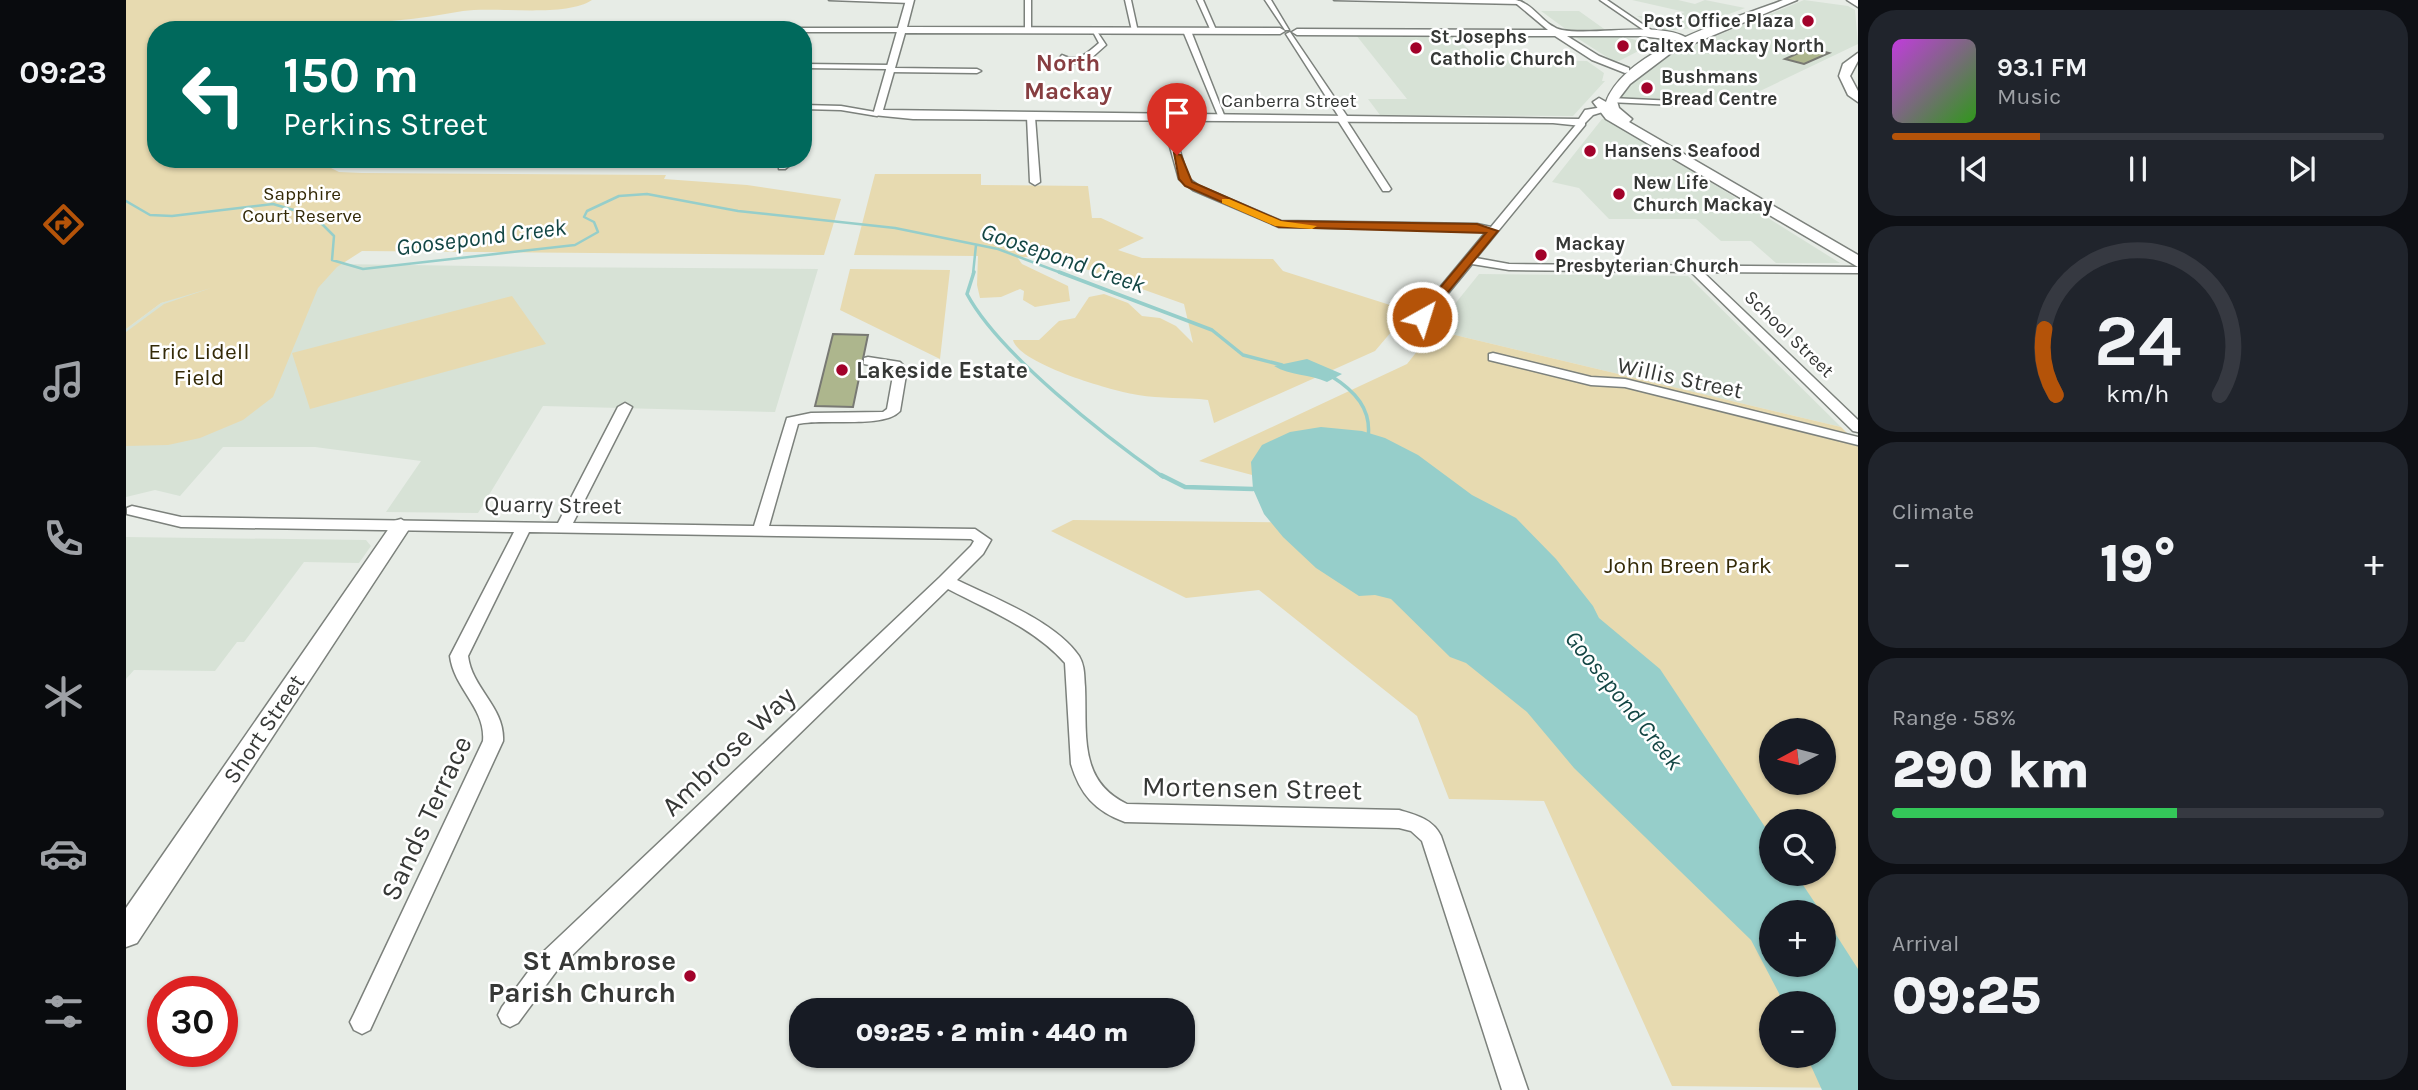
<!DOCTYPE html>
<html lang="en">
<head>
<meta charset="utf-8">
<style>
	:root { --surface:#171b24; --page:#20242c; --text:#f1f3f6; --muted:#9ea1a6; --line:#363941; --accent:#b45309 }
	body { margin:0; font-family:Karla,sans-serif; background:var(--page); color:var(--text); height:100vh; display:flex; flex-direction:column; font-size:26px; white-space:nowrap }
	* { box-sizing:border-box; margin:0 }
	p { font-size:23px; color:var(--muted) }
	.icon { flex:none; width:38px; height:38px; fill:none; stroke:currentColor; stroke-width:2; stroke-linecap:round; stroke-linejoin:round }
	.map { position:relative; flex:1; overflow:hidden }
	.details { display:flex; flex-direction:column; gap:10px; padding:10px; background:#0d0f14; width:560px }
	.details>* { flex:none }
	.guide { position:absolute; left:21px; top:21px; width:665px; height:147px; border-radius:28px; box-shadow:0 2px 5px #0004; background:#00695c; color:#fff; overflow:hidden }
	.needle { width:46px; rotate:263deg }
	.buttons { position:absolute; left:1633px; top:718px; display:grid; gap:14px }
	.buttons a { display:grid; place-items:center; width:77px; height:77px; border-radius:50%; background:var(--surface); box-shadow:0 2px 5px #0004; font-size:35px }
	.speed { position:absolute; left:21px; top:976px; display:flex; gap:14px; font-size:35px; font-weight:700; text-align:center }
	.speed>* { display:grid; place-content:center; width:91px; height:91px; border-radius:50%; background:var(--surface); box-shadow:0 2px 5px #0004; line-height:1 }
	.speed .limit { border:10px solid #d22; background:#fff; color:#111 }
	.pin { position:absolute; display:grid; place-items:center; width:60px; height:60px; color:#fff; margin:-72px -30px; border-radius:50% 50% 50% 0; rotate:-45deg; box-shadow:0 0 7px #0007 }
	.pin .icon { rotate:45deg }
	.me { position:absolute; width:77px; margin:-38px; rotate:39deg; stroke-linejoin:round; filter:drop-shadow(0 0 5px #0008) }
	.turn { display:flex; align-items:center; gap:24px; height:147px; padding:0 21px; font-size:32px }
	.turn .icon { width:91px; height:91px; stroke-width:2.5 }
	.turn b { display:block; font-size:49px; line-height:60px }
	.big { font-size:52px; font-weight:800; line-height:1.1 }
	.details .card { flex:1; display:flex; flex-direction:column; justify-content:center; gap:10px; min-width:0; padding:0 24px; border-radius:28px; background:var(--page) }
	.details .dial { align-items:center; gap:0 }
	.dial svg { height:182px; overflow:visible; fill:none; stroke:var(--line); stroke-width:7; stroke-linecap:round; text-anchor:middle }
	.dial text { fill:var(--text); stroke:none }
	.song { display:flex; align-items:center; gap:21px }
	.cover { width:84px; height:84px; border-radius:10px; background:linear-gradient(135deg,hsl(290 70% 55%),hsl(110 70% 35%)) }
	.played { height:7px; border-radius:4px; background:linear-gradient(90deg,var(--accent) 30%,var(--line) 30%) }
	.keys { display:flex; justify-content:space-around; direction:ltr }
	.heat { display:flex; justify-content:space-between; align-items:center; font-size:38px; direction:ltr }
	.charge { height:10px; border-radius:5px; background:linear-gradient(90deg,#34c759 58%,var(--line) 0) }
	.trip { position:absolute; left:663px; top:998px; width:406px; height:70px; border-radius:28px; background:var(--surface); box-shadow:0 2px 5px #0004; font-weight:800; line-height:70px; text-align:center }
	main { display:flex; flex:1; min-height:0 }
	.tab-bar { display:flex; flex-direction:column; width:126px; justify-content:space-around; align-items:center; background:#090b0e; color:var(--muted) }
	.tab-bar .icon { width:49px; height:49px }
	.tab-bar .current { color:var(--accent) }
	.tab-bar b { font-size:32px; color:var(--text) }
	.map>svg:first-child { display:block }
	.built { fill:#d7e2d6 }
	.green { fill:#e7dab0; fill-rule:evenodd }
	.water { fill:#96ceca }
	.lines { fill:none; stroke-linecap:round; stroke-linejoin:round }
	.stream-far2 { stroke:#96ceca; stroke-width:2.5 }
	.stream-far1 { stroke:#96ceca; stroke-width:3.5 }
	.stream { stroke:#96ceca; stroke-width:4.5 }
	.building { fill:#adb68d; stroke:#787973; stroke-width:2 }
	.minor-casing { stroke:#7c817c; stroke-width:3 }
	.tertiary-casing { stroke:#7c817c; stroke-width:3 }
	.secondary-casing { stroke:#7c817c; stroke-width:3 }
	.minor { fill:#fff; fill-rule:evenodd }
	.tertiary { fill:#fff; fill-rule:evenodd }
	.secondary { fill:#fff; fill-rule:evenodd }
	.route { fill:#b45309; stroke:#753606; stroke-width:2 }
	.slow { fill:#f59e0b }
	.poi-dot { fill:#a2022a; stroke:#fff; stroke-width:2.5 }
	.labels { text-anchor:middle; dominant-baseline:central; stroke-width:5; stroke-linejoin:round; paint-order:stroke }
	.far-poi-label { font-size:19px; font-weight:bold; fill:#363836; stroke:#fff; text-anchor:start }
	.far-street-label { font-size:19px; fill:#363836; stroke:#fff }
	.far-park-label { font-size:19px; fill:#342a07; stroke:#fff }
	.park-label { font-size:23px; fill:#342a07; stroke:#fff }
	.poi-label { font-size:23px; font-weight:bold; fill:#363836; stroke:#fff; text-anchor:start }
	.street-label { font-size:23px; fill:#363836; stroke:#fff }
	.far-district-label { font-size:24px; font-weight:bold; fill:#873e41; stroke:#fff }
	.water-label { font-size:24px; font-style:italic; fill:#134644; stroke:#fff }
	.near-street-label { font-size:28px; fill:#363836; stroke:#fff }
	.near-poi-label { font-size:28px; font-weight:bold; fill:#363836; stroke:#fff; text-anchor:end }
</style>
</head>
<body>
<main>
<nav class="tab-bar">
<b>09:23</b>
<svg class="icon current" aria-label="directions" viewBox="0 0 24 24"><path d="M12 3l9 9-9 9-9-9zM9 14v-3h6M13 9l2 2-2 2"/></svg>
<svg class="icon" aria-label="music" viewBox="0 0 24 24"><path d="M9 18V5l10-2v13"/><circle cx="6" cy="18" r="3"/><circle cx="16" cy="16" r="3"/></svg>
<svg class="icon" aria-label="phone" viewBox="0 0 24 24"><path d="M5 4h4l2 5-3 2q2 4 5 5l2-3 5 2v4C11 20 4 13 5 4z"/></svg>
<svg class="icon" aria-label="climate" viewBox="0 0 24 24"><path d="M12 3v18M4 7l16 10M4 17L20 7"/></svg>
<svg class="icon" aria-label="car" viewBox="0 0 24 24"><path d="M5 17H2v-5l4-1 3-4h7l3 4 3 1v5h-3M9 17h6M6 11h13"/><circle cx="7" cy="17" r="2"/><circle cx="17" cy="17" r="2"/></svg>
<svg class="icon" aria-label="filters" viewBox="0 0 24 24"><path d="M4 7h16M4 17h16"/><circle cx="9" cy="7" r="2"/><circle cx="15" cy="17" r="2"/></svg>
</nav>
<div class="map">
<svg width="1732" height="1090" viewBox="0 0 1732 1090">
	<rect width="100%" height="100%" fill="#e7ece6"/>
	<path class="built" d="M1506,0H1552L1569,4L1579,0L1619,8L1566,28L1539,31L1511,16L1546,17L1559,12Z
		M1678,0L1722,6L1729,10L1732,44L1609,103L1493,98L1509,77L1539,57Z
		M1415,11H1453L1481,31L1441,30Z
		M1230,35H1327L1354,60L1461,61L1478,73L1476,81H1479L1447,116L1254,115L1242,99H1281Z
		M1448,36H1494L1526,44L1493,61H1487Z
		M1476,119L1485,120L1714,263H1650L1625,241H1595L1570,219H1483L1453,188L1426,182Z
		M211,264L409,267L692,269L649,412L417,406L352,513L260,512L295,461L189,447H97L54,496L29,490L0,497V329L35,303L82,287L141,283Z
		M1353,274L1562,276L1715,427L1308,330Z
		M0,537L240,540L245,546L233,563L178,562L118,642H111L89,671L8,670L0,679Z"/>
	<path class="green" d="M0,0H466C439,18 369,6 337,11C294,19 247,24 203,24L192,30H30V75L22,77H30V159H196L199,165L213,172L236,173L540,175L538,179L621,185L715,199L698,255L236,251L211,267L192,288L147,397L117,420L74,438L42,445L0,446V332L38,304L85,288L35,303L0,329Z
		M749,174H855V185L962,186L966,218H975L1018,238L992,250L1016,258L1147,259L1157,271L1283,311L1249,351L1088,423L1082,400C1059,397 1034,399 1012,395C986,391 893,364 887,340H913L933,321L949,318L963,297L978,294L1002,303L1016,316L1034,318L1050,326L1067,343L1058,304L926,257H891L896,264L942,286L944,301L909,307L897,300L898,291L894,289L875,297L854,298L851,285L852,256L728,255Z
		M724,269L824,270L814,359L714,310Z
		M386,296L420,344L184,409L166,353Z
		M1308,330L1715,427L1732,444V1088L1546,1086L1418,801L1323,799L1291,716L1133,590L1060,598L925,531L947,520L1311,524L1073,461L1281,364ZM1645,730H1698V782H1645ZM1645,821H1698V873H1645ZM1645,912H1698V964H1645ZM1645,1003H1698V1055H1645Z"/>
	<path class="water" d="M1181,359L1216,374L1201,382C1184,374 1164,376 1148,366Z
		M1195,427L1236,431L1259,438L1292,455L1346,495L1390,518L1430,559L1467,606L1473,618L1534,669L1645,836V873H1669L1695,912H1645V964H1698V916L1732,969V1090H1696L1680,1055H1698V1003H1658L1625,940L1448,768L1401,712L1340,663L1324,657L1265,599L1249,595L1233,596L1190,568L1157,537L1138,514L1127,489L1125,462L1136,445L1164,432Z"/>
	<g class="lines">
		<path class="stream-far2" d="M0,201L24,215L46,216L147,204L188,216L208,236L206,260L237,269L449,245L472,232L468,222L458,217L461,211L493,196L521,194L612,211L769,228L872,249L938,274
			M847,274L850,245"/>
		<path class="stream-far1" d="M848,272L841,294C873,354 980,437 1037,477
			M933,272L1086,330L1117,355L1156,365
			M1205,376C1229,391 1246,409 1242,438"/>
		<path class="stream" d="M1035,475L1059,487L1127,489"/>
	</g>
	<path class="building" d="M1683,48L1703,53L1678,64L1659,59Z
		M707,334L742,335L727,407L689,406Z"/>
	<g class="lines">
		<g class="minor-casing">
			<path id="minor" d="M703,0H787V1L784,3Z
				M899,0H905V30L902,32L899,30Z
				M999,0H1005L1012,32L1006,31Z
				M1071,0H1077L1091,32L1085,31Z
				M1139,0H1145L1163,30H1159Z
				M1208,0H1389L1396,2L1393,4Z
				M1474,0H1481L1531,34L1525,35Z
				M326,28H775L778,30L775,32H677V30H323Z
				M1061,29L1065,31L1100,120L1093,118L1057,31Z
				M966,30H970L980,45L962,61L943,64L933,59L936,55C952,63 960,54 973,43Z
				M1164,32L1223,119L1221,121L1265,189L1263,191H1257L1211,119L1213,117L1160,34Z
				M677,64L764,65L767,68L851,69L855,71L851,73L763,72L760,69L677,68Z
				M1485,98L1549,101L1553,103L1549,105L1482,102V98Z
				M677,105L715,106L755,113L751,116L715,110L677,109Z
				M905,114L909,117L914,182L909,185L904,182L901,117Z
				M1040,115L1044,118L1062,178L1073,186L1155,221L1351,224L1365,227L1453,121H1459V125L1350,258L1383,264L1732,267V273L1577,272L1732,420V432L1727,431L1565,272L1383,270L1346,264L1300,320H1292V314L1360,232L1351,230L1153,227L1067,190L1053,179L1036,118Z
				M661,159H671L659,169H653V165Z
				M1367,353L1465,377L1499,379L1732,437V445L1499,387L1465,385L1363,360V354Z
				M742,357L774,362L781,369L774,411C758,429 698,418 672,424L643,526L849,529L865,540L857,554L831,580C868,598 929,621 953,656C959,666 958,676 959,687C961,734 952,781 1001,804L1273,810C1290,815 1307,819 1315,836L1402,1090H1376L1296,841L1285,831L1273,828L999,822C969,811 954,794 945,764L939,663C908,628 862,610 822,589L432,969L392,1023L384,1027L376,1023L372,1015L376,1007L416,953L814,577L845,546L848,541L845,539L403,532L342,656C346,689 379,707 377,741L244,1030L236,1034L228,1030L224,1022L228,1014L357,741C360,708 328,689 324,656L388,532L55,527L1,514V508L6,506L55,517L432,523L492,407L499,403L506,407L447,523L628,526L661,418L685,413L757,412L761,409L768,370L738,364V358Z"/>
		</g>
		<g class="tertiary-casing">
			<path id="tertiary" d="M780,0H788L781,27L1154,28L1159,31L1154,34L779,33L757,110L1453,119L1459,110L1477,107L1483,110L1467,115L1456,126L1427,123L787,119L747,115Z
				M1386,0C1407,0 1416,26 1436,30C1468,36 1534,21 1561,38L1556,41L1515,36H1441L1473,56L1503,68V72L1499,73L1466,60L1429,36L1171,35L1166,32L1171,29L1422,30Z
				M275,519L285,526L11,943L0,947V908L268,521Z"/>
		</g>
		<g class="secondary-casing">
			<path id="secondary" d="M1657,0H1671L1545,53L1504,84L1491,101L1493,108L1506,119L1503,122L1732,255V267L1480,119L1467,102L1473,98L1480,102C1501,47 1606,20 1657,0Z
				M1721,0H1732V7Z
				M1732,53V61L1724,76L1732,91V102L1722,95L1713,76L1717,64Z"/>
		</g>
		<use href="#minor" class="minor"/>
		<use href="#tertiary" class="tertiary"/>
		<use href="#secondary" class="secondary"/>
	</g>
	<path class="route" d="M1048,153L1055,155L1066,182L1155,221L1351,224L1372,231L1300,319L1296,320L1290,317L1292,314L1360,233L1153,227L1059,186L1053,179Z"/>
	<path class="slow" d="M1096,199H1103L1155,221L1191,226L1186,229L1149,226L1096,203Z"/>
	<g class="poi-dot">
		<circle cx="1682" cy="21" r="7"/>
		<circle cx="1497" cy="46" r="7"/>
		<circle cx="1290" cy="48" r="7"/>
		<circle cx="1521" cy="88" r="7"/>
		<circle cx="1464" cy="151" r="7"/>
		<circle cx="1493" cy="194" r="7"/>
		<circle cx="1415" cy="255" r="7"/>
		<circle cx="716" cy="370" r="7"/>
		<circle cx="564" cy="976" r="7"/>
	</g>
	<g class="labels">
		<g class="far-poi-label">
			<text x="1668" y="21" text-anchor="end">Post Office Plaza</text>
			<text x="1304" y="37">St Josephs<tspan x="1304" dy="22">Catholic Church</tspan></text>
			<text x="1511" y="46">Caltex Mackay North</text>
			<text x="1535" y="77">Bushmans<tspan x="1535" dy="22">Bread Centre</tspan></text>
			<text x="1478" y="151">Hansens Seafood</text>
			<text x="1507" y="183">New Life<tspan x="1507" dy="22">Church Mackay</tspan></text>
			<text x="1429" y="244">Mackay<tspan x="1429" dy="22">Presbyterian Church</tspan></text>
		</g>
		<g class="far-street-label">
			<text x="1163" y="101">Canberra Street</text>
			<text transform="translate(1663 334) rotate(44)">School Street</text>
		</g>
		<g class="far-park-label">
			<text x="176" y="194">Sapphire<tspan x="176" dy="22">Court Reserve</tspan></text>
		</g>
		<g class="park-label">
			<text x="73" y="351">Eric Lidell<tspan x="73" dy="26">Field</tspan></text>
			<text x="1562" y="565">John Breen Park</text>
		</g>
		<g class="poi-label">
			<text x="730" y="370">Lakeside Estate</text>
		</g>
		<g class="street-label">
			<text transform="translate(1554 378) rotate(12)">Willis Street</text>
			<text transform="translate(427 505) rotate(1)">Quarry Street</text>
			<text transform="translate(138 729) rotate(-56)">Short Street</text>
		</g>
		<g class="far-district-label">
			<text x="942" y="63">North<tspan x="942" dy="28">Mackay</tspan></text>
		</g>
		<g class="water-label">
			<text transform="translate(355 237) rotate(-7)">Goosepond Creek</text>
			<text transform="translate(937 258) rotate(19)">Goosepond Creek</text>
			<text transform="translate(1498 700) rotate(51)">Goosepond Creek</text>
		</g>
		<g class="near-street-label">
			<text transform="translate(602 751) rotate(-44)">Ambrose Way</text>
			<text transform="translate(1126 788) rotate(1)">Mortensen Street</text>
			<text transform="translate(300 818) rotate(-65)">Sands Terrace</text>
		</g>
		<g class="near-poi-label">
			<text x="550" y="960">St Ambrose<tspan x="550" dy="32">Parish Church</tspan></text>
		</g>
	</g>
</svg>
<div class="buttons">
<a><svg class="needle" viewBox="-14 -14 28 28"><path d="M0-13l5 13h-10z" fill="#e53935"/><path d="M0 13l5-13h-10z" fill="#9ea1a6"/></svg></a>
<a><svg class="icon" aria-label="search" viewBox="0 0 24 24"><circle cx="10" cy="10" r="6"/><path d="M15 15l6 6"/></svg></a>
<a>+</a>
<a>−</a>
</div>
<div class="speed"><div class="limit">30</div></div>
<div class="pin" style="left:1051px;top:155px;background:#d93025"><svg class="icon" aria-label="arrive" viewBox="0 0 24 24"><path d="M6 21V4h12l-3 4 3 4H6"/></svg></div>
<svg class="me" style="left:1296px;top:317px" viewBox="-20 -20 40 40"><circle r="17" fill="#b45309" stroke="#fff" stroke-width="3"/><path d="M0-11L8 9 0 5-8 9z" fill="#fff"/></svg>
<div class="trip">09:25 · 2 min · 440 m</div>
<div class="guide">
<div class="turn"><svg class="icon" aria-label="left" viewBox="0 0 24 24"><path d="M17 20v-9H6M10 6l-5 5 5 5"/></svg><div><b>150 m</b>Perkins Street</div></div>
</div>
</div>
<section class="details">
<div class="card">
<div class="song"><i class="cover"></i><div><b>93.1 FM</b><p>Music</p></div></div>
<div class="played"></div>
<div class="keys"><svg class="icon" aria-label="previous" viewBox="0 0 24 24"><path d="M18 5L8 12l10 7zM5 5v14"/></svg><svg class="icon" aria-label="pause" viewBox="0 0 24 24"><path d="M8 5v14M16 5v14"/></svg><svg class="icon" aria-label="next" viewBox="0 0 24 24"><path d="M6 5l10 7-10 7zM19 5v14"/></svg></div>
</div>
<div class="card dial"><svg viewBox="0 0 100 80">
<path d="M14 69A42 42 0 1 1 86 69"/>
<path d="M14 69A42 42 0 0 1 9 40" stroke="#b45309"/>
<text x="50" y="56" font-size="32" font-weight="700">24</text>
<text x="50" y="72" font-size="11">km/h</text>
</svg></div>
<div class="card"><p>Climate</p>
<div class="heat"><a>−</a><b class="big">19°</b><a>+</a></div>
</div>
<div class="card"><p>Range · 58%</p><b class="big">290 km</b><div class="charge"></div></div>
<div class="card"><p>Arrival</p><b class="big">09:25</b></div>
</section>
</main>
</body>
</html>
